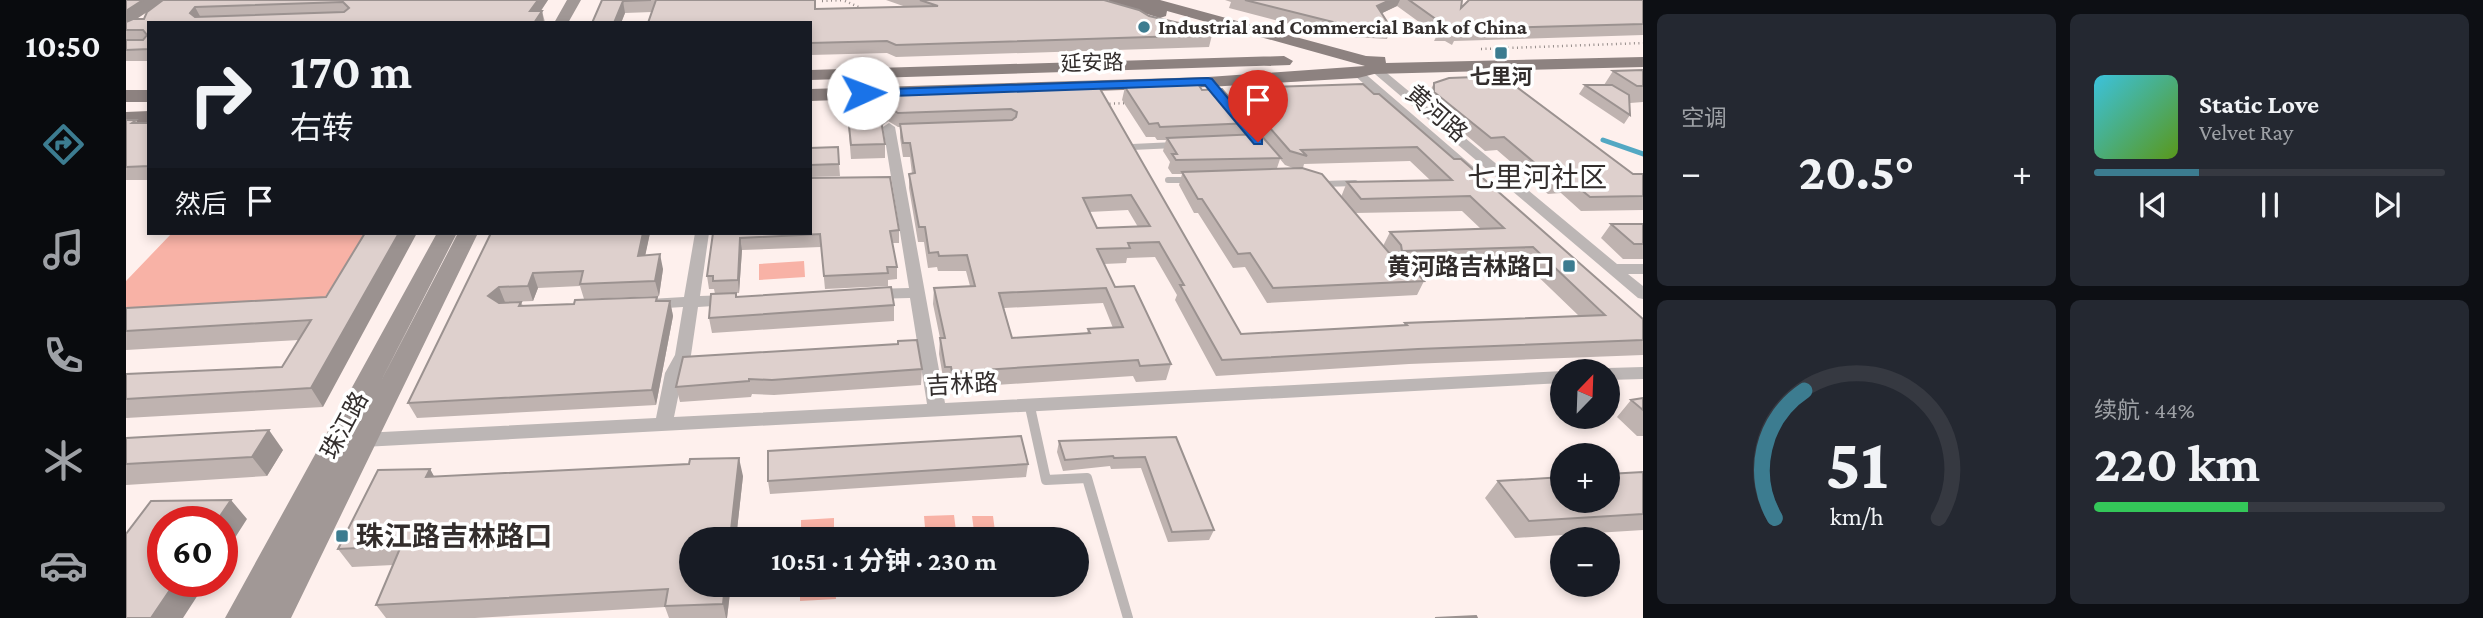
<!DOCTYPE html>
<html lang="zh">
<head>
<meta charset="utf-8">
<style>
	:root { --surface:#171b24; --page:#242831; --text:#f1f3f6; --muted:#9ea1a6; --line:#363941; --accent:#3c7c90 }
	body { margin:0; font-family:"Crimson Pro","Noto Sans SC",serif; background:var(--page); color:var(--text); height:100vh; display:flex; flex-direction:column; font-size:26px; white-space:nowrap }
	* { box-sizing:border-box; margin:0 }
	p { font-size:23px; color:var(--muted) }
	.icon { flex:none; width:38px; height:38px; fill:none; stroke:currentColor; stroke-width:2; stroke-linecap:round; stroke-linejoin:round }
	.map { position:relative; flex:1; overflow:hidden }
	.details { display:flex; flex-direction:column; gap:14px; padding:14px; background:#0d0f14; width:840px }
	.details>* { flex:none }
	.top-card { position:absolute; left:21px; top:21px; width:665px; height:214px; border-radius:0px; box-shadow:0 4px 10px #0003; background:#171b24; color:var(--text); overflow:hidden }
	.needle { width:46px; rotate:23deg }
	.controls { position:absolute; left:1424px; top:359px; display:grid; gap:14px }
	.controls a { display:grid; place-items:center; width:70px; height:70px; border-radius:50%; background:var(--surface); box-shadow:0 4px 10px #0003; font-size:35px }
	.speed { position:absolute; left:21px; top:506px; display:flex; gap:14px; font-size:35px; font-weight:700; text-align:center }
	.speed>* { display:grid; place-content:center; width:91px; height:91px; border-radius:50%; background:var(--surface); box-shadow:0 4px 10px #0003; line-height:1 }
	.speed .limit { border:10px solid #d22; background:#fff; color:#111 }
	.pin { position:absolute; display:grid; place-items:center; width:60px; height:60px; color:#fff; margin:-72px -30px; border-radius:50% 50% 50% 0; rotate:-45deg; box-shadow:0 0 7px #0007 }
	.pin .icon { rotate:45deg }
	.me { position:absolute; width:77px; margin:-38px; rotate:88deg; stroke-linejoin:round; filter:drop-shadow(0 0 5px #0008) }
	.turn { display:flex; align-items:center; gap:24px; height:147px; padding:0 28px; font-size:32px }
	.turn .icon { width:91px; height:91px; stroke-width:2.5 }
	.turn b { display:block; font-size:49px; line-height:60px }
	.then { display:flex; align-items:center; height:66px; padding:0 28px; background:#0003; gap:14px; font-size:26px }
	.big { font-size:52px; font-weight:700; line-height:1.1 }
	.details .widget { flex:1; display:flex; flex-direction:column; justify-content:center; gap:10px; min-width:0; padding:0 24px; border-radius:10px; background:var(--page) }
	.details .dial { align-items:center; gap:0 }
	.dial svg { height:182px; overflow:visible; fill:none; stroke:var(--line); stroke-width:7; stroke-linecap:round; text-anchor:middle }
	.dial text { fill:var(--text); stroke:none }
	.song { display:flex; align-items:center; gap:21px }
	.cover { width:84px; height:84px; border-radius:10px; background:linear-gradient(135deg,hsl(190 70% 55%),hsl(90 70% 35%)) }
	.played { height:7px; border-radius:4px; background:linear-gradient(90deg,var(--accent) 30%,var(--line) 30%) }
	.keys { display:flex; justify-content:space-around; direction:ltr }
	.heat { display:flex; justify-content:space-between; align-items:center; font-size:38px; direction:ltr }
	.charge { height:10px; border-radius:5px; background:linear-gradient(90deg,#34c759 44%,var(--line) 0) }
	.details .tiles { flex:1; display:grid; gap:14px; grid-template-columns:repeat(2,1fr) }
	.trip { position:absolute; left:553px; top:527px; width:410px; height:70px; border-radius:35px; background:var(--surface); box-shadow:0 4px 10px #0003; font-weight:700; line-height:70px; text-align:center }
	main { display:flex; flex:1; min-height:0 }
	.tab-bar { display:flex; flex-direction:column; width:126px; justify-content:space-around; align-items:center; background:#090b0e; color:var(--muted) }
	.tab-bar .icon { width:49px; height:49px }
	.tab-bar .active { color:var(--accent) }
	.tab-bar b { font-size:32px; color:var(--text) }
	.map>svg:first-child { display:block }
	.green { fill:#f8b2a6 }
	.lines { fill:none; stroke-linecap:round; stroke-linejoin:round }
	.stream { stroke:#53a8c3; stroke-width:5 }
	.path { stroke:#948b89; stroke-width:2.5; stroke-dasharray:1 3.5; stroke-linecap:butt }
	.lane-far2 { stroke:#bcb6b5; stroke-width:6 }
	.lane-far1 { stroke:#bcb6b5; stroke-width:8 }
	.lane { stroke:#bcb6b5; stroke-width:10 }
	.street { fill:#bcb6b5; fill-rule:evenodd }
	.secondary { fill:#a19896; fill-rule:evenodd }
	.primary { fill:#8d8280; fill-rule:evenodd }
	.wall { fill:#bfb3b0; fill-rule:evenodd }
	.shaded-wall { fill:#9b9290 }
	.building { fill:#ded0cd; stroke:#9b9290; stroke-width:2; fill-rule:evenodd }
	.route { fill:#1a73e8; stroke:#114b97; stroke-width:2 }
	.poi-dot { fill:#3c7c90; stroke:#fff; stroke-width:2.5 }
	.labels { text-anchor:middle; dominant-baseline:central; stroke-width:7; stroke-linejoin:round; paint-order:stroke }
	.far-poi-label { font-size:21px; font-weight:bold; fill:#332e2d; stroke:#fff; text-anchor:start }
	.far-street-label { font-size:21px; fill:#332e2d; stroke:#fff }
	.street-label { font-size:24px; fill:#332e2d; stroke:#fff }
	.poi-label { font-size:24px; font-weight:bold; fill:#332e2d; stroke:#fff; text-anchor:end }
	.quarter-label { font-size:28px; fill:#332e2d; stroke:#fff }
	.near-poi-label { font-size:28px; font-weight:bold; fill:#332e2d; stroke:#fff; text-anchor:start }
</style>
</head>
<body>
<main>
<nav class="tab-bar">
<b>10:50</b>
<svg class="icon active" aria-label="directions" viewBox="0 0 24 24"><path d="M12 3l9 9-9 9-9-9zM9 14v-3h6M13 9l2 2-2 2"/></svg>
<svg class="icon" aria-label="music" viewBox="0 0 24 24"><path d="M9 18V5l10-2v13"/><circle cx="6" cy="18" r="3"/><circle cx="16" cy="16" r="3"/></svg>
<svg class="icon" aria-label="phone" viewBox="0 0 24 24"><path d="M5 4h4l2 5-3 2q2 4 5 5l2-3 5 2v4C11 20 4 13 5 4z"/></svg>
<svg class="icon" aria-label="climate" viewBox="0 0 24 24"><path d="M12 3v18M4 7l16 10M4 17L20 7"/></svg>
<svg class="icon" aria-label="car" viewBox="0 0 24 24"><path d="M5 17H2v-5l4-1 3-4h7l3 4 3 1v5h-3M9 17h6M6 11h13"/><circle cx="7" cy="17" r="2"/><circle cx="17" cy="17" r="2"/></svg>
</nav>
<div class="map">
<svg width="1517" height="618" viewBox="0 0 1517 618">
	<rect width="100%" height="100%" fill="#fef0ed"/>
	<path class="green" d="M46,233H241L195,303L0,313V281Z
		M678,261L679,277L633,280V264Z
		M828,515L831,539H800L798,516Z
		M846,516H867L870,539H849Z
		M708,518V539H675V520Z
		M674,585H709L710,599L674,601Z"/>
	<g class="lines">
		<path class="stream" d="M1477,140L1517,154"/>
		<path class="path" d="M696,1L718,0
			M719,1L735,8
			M1355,49L1517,43
			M979,104L1002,103"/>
		<path class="lane-far2" d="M1006,147L1049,145
			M1042,180H1062
			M1197,184L1229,183"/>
		<path class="lane-far1" d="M903,405L904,409"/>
		<path class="lane" d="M904,407L920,480L961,478L1002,618"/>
		<path class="street" d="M1236,59H1244L1491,264H1517V274H1502L1517,286V299L1512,298L1236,63Z
			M1228,71H1236L1351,170V176H1341L1228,75Z
			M763,123L769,127L819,403L1437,371V383L237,447L230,445L228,440L230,435L237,433L530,418L539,373L549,355L557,307L524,309L516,304L524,299L558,297L569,233H583L574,296L603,295L611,300L603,305L572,307L565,355L557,373L548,417L801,404L784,298L745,299L737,294L745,289L783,288L757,127Z
			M1517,367V379L1482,380V371H1475L1482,368Z"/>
		<path class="secondary" d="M441,0H455L442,23H428Z
			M311,233H331L254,383L332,233H352L165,618H99Z"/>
		<path class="primary" d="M982,0H1034L1240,56L1259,57L1260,63L1517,57V67L1248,74L1232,78L1082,87L684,101V89L1082,77L1239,66L1041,11L1040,16L1034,18L985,3Z
			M1158,56L1167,61L1164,65L684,80V70Z
			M0,90H23V102H0Z
			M23,111V123L0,124V112Z"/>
	</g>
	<path class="wall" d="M0,0H422L415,11H416L419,22L23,23V61H0ZM25,9L18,19H10Z
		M476,0H690V9L780,7L760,0H978L1023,16L1086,35L1083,47L770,57L761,53L684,55V23L526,12L499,13L495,23H466Z
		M1099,0H1336L1335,8L1517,0V35L1328,41L1326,45L1319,41H1308L1311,35L1271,6L1256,13L1265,28L1261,39L1210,36L1103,8L1105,2Z
		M1517,70V102L1504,103V115L1498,124L1453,94L1459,85H1478L1487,71Z
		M1308,83L1507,174H1517V210L1455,211L1435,193L1422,194L1371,150L1359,151L1303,104L1302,95Z
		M973,87L1115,334L1278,325L1279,323L1453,316L1397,262L1285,266L1298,281L1291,295L1141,303L1119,267L1107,268L1072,213H1068L1053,185L1056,174H1046L1042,168L1044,162L1037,151L1040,140H1031L1029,137H1020L996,100L999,87L1076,90L1106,101L1109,88L1248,94L1328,159L1517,319V355L1283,364L1090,376L1049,300L1051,295L1029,257L1001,258L1000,263L978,264L989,287L1045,364L1040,380L1010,382L1007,376L825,388L824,383H818L813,354L814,338L807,304L808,288L844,286L840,271H812L811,267L802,268L798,242H792L783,188V174H786L784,157H777L774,138V127H772L762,121L756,126L759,144V158L725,159L720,97ZM1125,124L1133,134L1121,135ZM1154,159L1159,165L1167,168H1151ZM1284,161L1304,180L1221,182L1215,197L1177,168L1178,164ZM1002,210L1012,227L971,228L963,212ZM1336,211L1355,229L1264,232L1257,246L1229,213ZM977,303L987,328L962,329L961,334L886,338L878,308Z
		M0,120H10L12,123H23V180H0Z
		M684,148L713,164L714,176L684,177Z
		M1485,224H1517V259H1497L1475,238Z
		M773,230V243H766L771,267V279L762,280V286L699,289L695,247L616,250L613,293L589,294L588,289H583L581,276L587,233Z
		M365,233H524L519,255L537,269L533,296L458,299L454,286L412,288L407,301L379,302H395L397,306L448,304L531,297L532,301H544L547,316L530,405L291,418L282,403Z
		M200,297L197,407L0,418V374L156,367L173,340L0,350V308Z
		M611,297L768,305V321L586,333L583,318Z
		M557,357L796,369L795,385L648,395L626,394L625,397L554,402L550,387Z
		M1517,398V436H1511L1491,417L1505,400Z
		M1050,437L1088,530L1083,540L1042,542L1015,468L985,469L984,466L937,471L931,452L933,441Z
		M0,438L157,450L141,476L0,485Z
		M902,464L900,477L644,494L642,481Z
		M304,469L308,477L617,476L610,539H565V584H605L601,618H543L539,607L349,618H260L250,605L267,565L226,567L212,549Z
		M1517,472V530L1389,538L1359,498L1372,481Z"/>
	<path class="shaded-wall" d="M17,0H39L0,26V11Z
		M412,0H422L407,22L404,11Z
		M1264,0H1274L1271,6L1246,18L1251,6Z
		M497,1L499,13L495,23H488Z
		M69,7L75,18L71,23L64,13Z
		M416,11L418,23H408Z
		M762,107V121L754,127V114Z
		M273,233H291L197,407L185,388Z
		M517,233H524L516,271L512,256Z
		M614,238L616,250L613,293L612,280Z
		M534,254L537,269L533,296L529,281Z
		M407,273L412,288L407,301L402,286Z
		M373,287L379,302L369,311L362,296Z
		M544,301L547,316L530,405L526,390Z
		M143,430L157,450L141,476L126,457Z
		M613,458L617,476L610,539H604Z
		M304,469L314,487L300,477Z
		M105,500L121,519L96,558V522H90Z
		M50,581H81L57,618H25Z
		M599,584H605L601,618H600L597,604Z"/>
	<path class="building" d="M0,0H17L0,11Z
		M37,0H412L404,11H416L408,23H23V49L0,50V40H17L21,35L17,30H0V22L7,19H18L21,12ZM217,2L223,8L218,12L69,17L64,13L69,7Z
		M476,0H525L497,1L488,23H466Z
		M530,0H689V9L812,6L794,0H978L1013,10L1023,16L1087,31L1086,35L770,45L761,41L684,43V23H522Z
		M1119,0H1264L1251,6L1265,28L1215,24Z
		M1283,0H1336L1335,8L1343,0H1517V24L1332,29L1331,34L1325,29L1314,30L1318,25Z
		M1517,70V86H1511L1487,71Z
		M1376,76L1507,174H1517V196L1464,197L1443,180L1430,181L1378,137L1365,138L1308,92V83L1323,78Z
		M1072,84L1076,90L1096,89L1125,123L1034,127L1032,123L1023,124L999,87Z
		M1237,84L1248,94H1253L1328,159H1335L1517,319V340L1292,349L1096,360L1054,285H1058L1033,242L1002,243L1004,248L971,249L989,287L1008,286L1045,364L1014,366L1012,360L826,372L825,367H819L814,338H819L808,288L849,286L841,255L813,256L812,252L803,253L799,227H793L783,174L789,173L784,143H777L774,124L886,120L890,117L891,112L885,109L772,113L762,107L754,114L759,144L725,145L720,97L973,87L1115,334L1281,325L1279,323L1479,315L1407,247L1276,251L1275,245L1264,232L1378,228L1344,196L1235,199L1221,182L1326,180L1291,147L1175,150L1181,156L1164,151L1109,88ZM1005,195L1024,226L971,228L957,198ZM980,288L997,327L962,329L964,333L886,338L873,293Z
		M1459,85H1486L1503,95L1504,115Z
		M0,120H10L6,123H23V166L0,167Z
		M1134,134L1155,158L1050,160L1046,154H1051L1041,138Z
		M712,147L713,164L684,165V148Z
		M1176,168L1196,174L1264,254L1270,256L1274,254L1298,281L1147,288L1124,253L1112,254L1076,199H1072L1056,172Z
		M764,177L773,230L764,231L771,267H761L762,273L698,276L694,234L614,238L612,280L587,281V276H581L587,233H684V178Z
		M1485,224H1517V244H1508Z
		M239,233H273L185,388L0,399V374L156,367L185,320L0,331V308L200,297Z
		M365,233H517L512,256L534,254L529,281L454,284L457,271L407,273L402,286L373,287L362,296L373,303L395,302L393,306L448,304L449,300L531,297L530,301H544L526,390L282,403Z
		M765,287L768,305L583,318L585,294L610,293V297Z
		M791,340L796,369L646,380L623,379V381L550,387L557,357L772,344V341Z
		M1517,398V410L1505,400Z
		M143,430L126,457L0,464V438Z
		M895,436L902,464L642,481V451Z
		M1050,437L1088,530L1046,532L1019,457L988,458L987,456L939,460L933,441Z
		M613,458L604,539H565V584H599L597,604L539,606L542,589L250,605L275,546L212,549L252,470L304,469L300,477L563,464L564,459Z
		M1517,472V514L1403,521L1372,481L1437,477V500H1482V474Z
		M105,500L90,522H37V581H50L25,618H0V534L25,501Z
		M1350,616L1351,618H1309Z"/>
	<path class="route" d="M1082,78L1086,79L1136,139V144H1128L1079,85L737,97L732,93L737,90Z"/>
	<g class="poi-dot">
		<circle cx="1018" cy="27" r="7"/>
		<rect x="1368" y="46" width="14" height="14" rx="3.5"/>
		<rect x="1436" y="259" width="14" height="14" rx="3.5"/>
		<rect x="209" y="529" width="14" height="14" rx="3.5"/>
	</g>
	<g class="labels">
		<g class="far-poi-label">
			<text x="1032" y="27">Industrial and Commercial Bank of China</text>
			<text x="1375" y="77" text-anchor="middle">七里河</text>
		</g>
		<g class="far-street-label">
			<text transform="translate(966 63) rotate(-2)">延安路</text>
		</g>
		<g class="street-label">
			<text transform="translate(1311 113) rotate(41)">黄河路</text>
			<text transform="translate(836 384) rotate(-3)">吉林路</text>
			<text transform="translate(218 425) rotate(-62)">珠江路</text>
		</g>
		<g class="poi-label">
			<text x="1429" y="266">黄河路吉林路口</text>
		</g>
		<g class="quarter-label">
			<text x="1411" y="177">七里河社区</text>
		</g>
		<g class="near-poi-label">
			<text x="230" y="536">珠江路吉林路口</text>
		</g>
	</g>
</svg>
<div class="controls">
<a><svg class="needle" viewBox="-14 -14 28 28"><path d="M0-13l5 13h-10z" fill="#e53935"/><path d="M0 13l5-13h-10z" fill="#9ea1a6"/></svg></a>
<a>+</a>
<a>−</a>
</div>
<div class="speed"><div class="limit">60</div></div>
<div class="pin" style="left:1132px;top:142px;background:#d93025"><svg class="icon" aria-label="arrive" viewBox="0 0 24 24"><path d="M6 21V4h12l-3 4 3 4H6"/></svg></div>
<svg class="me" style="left:737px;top:93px" viewBox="-20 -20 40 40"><circle r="19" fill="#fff"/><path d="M0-13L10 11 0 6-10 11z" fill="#1a73e8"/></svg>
<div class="trip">10:51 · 1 分钟 · 230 m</div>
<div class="top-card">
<div class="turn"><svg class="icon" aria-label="right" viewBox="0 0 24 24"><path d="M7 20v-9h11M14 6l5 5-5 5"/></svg><div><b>170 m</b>右转</div></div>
<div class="then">然后<svg class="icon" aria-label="arrive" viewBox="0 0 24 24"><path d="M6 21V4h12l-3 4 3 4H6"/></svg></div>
</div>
</div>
<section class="details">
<div class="tiles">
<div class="widget"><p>空调</p>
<div class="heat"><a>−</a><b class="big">20.5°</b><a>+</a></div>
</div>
<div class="widget">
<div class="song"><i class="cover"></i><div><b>Static Love</b><p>Velvet Ray</p></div></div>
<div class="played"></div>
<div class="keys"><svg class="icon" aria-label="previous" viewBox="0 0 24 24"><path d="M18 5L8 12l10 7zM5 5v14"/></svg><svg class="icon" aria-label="pause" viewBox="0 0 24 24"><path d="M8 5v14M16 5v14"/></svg><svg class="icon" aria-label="next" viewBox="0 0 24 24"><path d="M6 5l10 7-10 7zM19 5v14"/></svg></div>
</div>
<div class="widget dial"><svg viewBox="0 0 100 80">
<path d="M14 69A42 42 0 1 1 86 69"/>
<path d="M14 69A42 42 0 0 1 27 13" stroke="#3c7c90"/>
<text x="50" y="56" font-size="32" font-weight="700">51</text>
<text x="50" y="72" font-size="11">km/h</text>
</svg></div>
<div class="widget"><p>续航 · 44%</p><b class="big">220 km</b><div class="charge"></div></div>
</div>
</section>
</main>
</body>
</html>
